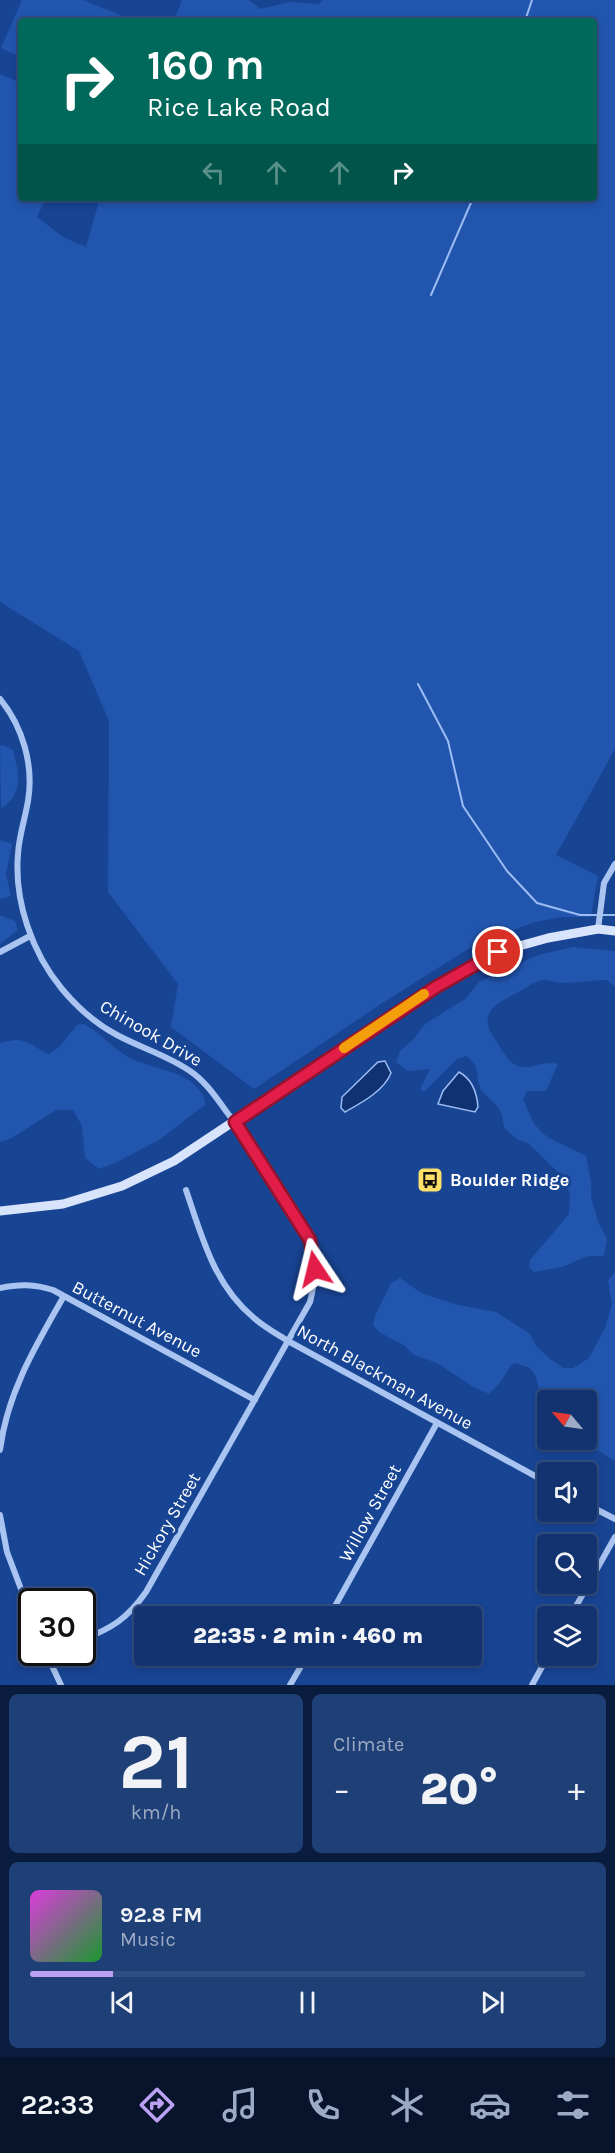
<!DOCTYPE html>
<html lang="en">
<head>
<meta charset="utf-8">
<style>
	:root { --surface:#12336f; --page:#1f3f77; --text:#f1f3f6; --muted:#9caac3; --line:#314e82; --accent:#bca0f2 }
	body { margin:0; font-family:Karla,sans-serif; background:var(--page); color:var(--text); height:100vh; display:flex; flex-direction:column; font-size:22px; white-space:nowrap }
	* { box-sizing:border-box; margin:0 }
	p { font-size:20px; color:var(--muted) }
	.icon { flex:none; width:33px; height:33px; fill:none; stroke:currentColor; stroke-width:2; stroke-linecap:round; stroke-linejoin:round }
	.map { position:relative; height:1685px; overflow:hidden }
	.panel { display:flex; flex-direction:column; gap:9px; padding:9px; background:#0a1c3d; flex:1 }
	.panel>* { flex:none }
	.hud { position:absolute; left:18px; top:18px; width:579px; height:183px; border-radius:6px; box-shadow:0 3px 9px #0003,0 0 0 2px var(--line); background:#00695c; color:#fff; overflow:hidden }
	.needle { width:39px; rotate:299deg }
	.buttons { position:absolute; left:537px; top:1390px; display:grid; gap:12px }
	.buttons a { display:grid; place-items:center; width:60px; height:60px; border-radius:6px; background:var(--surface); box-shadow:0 3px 9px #0003,0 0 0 2px var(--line); font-size:30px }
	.speed { position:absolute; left:18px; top:1588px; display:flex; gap:12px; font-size:30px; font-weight:700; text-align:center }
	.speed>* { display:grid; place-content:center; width:78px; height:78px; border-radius:50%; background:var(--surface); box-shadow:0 3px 9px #0003,0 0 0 2px var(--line); line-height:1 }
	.speed .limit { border:3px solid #111; border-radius:9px; background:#fff; color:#111 }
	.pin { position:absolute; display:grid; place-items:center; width:51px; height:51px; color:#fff; margin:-26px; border:3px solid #fff; border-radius:50%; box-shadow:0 2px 6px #0007 }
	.me { position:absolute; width:66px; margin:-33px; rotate:350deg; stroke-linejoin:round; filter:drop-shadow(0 0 4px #0008) }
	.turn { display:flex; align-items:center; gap:21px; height:126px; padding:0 30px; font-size:27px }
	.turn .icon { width:78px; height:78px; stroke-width:2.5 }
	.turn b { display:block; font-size:42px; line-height:51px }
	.lanes { display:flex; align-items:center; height:57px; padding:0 30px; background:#0003; justify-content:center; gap:30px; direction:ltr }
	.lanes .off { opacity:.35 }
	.big { font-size:45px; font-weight:800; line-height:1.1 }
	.panel .tile { flex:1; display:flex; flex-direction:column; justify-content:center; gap:9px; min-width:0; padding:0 21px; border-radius:9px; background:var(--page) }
	.panel .dial { align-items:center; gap:0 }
	.dial b { font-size:78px; line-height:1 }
	.song { display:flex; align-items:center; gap:18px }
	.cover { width:72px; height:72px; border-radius:9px; background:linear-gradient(135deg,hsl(300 70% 55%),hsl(130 70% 35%)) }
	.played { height:6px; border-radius:3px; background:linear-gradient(90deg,var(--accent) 15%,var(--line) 15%) }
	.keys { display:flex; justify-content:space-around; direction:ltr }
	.heat { display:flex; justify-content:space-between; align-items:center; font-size:33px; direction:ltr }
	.panel .tiles { flex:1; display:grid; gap:9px; grid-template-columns:1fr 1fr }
	.tile:last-child { grid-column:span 2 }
	.trip { position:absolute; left:134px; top:1606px; width:348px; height:60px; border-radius:6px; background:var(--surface); box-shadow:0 3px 9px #0003,0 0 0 2px var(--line); font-weight:800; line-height:60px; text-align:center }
	.dock { display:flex; height:96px; justify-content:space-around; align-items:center; background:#07142c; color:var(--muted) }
	.dock .icon { width:42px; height:42px }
	.dock .active { color:var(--accent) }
	.dock b { font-size:27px; color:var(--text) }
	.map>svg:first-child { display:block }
	.green { fill:#2155ae }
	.water { fill:#103272; stroke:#9cbdf3; stroke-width:1.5 }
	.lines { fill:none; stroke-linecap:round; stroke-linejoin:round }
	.stream { stroke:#9cbdf3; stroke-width:2 }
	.minor { stroke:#a9c4f0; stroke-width:6 }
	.secondary { stroke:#d7e4fb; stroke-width:9 }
	.route-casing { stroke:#92132f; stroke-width:15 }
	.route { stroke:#e11d48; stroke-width:10 }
	.slow { stroke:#f59e0b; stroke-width:10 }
	.labels { text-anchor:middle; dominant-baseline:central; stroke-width:6; stroke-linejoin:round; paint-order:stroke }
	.street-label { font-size:18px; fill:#fff; stroke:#184494 }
	.poi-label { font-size:18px; font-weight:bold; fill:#fff; stroke:#184494; text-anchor:start }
</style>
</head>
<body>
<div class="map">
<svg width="615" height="1685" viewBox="0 0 615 1685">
	<rect width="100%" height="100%" fill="#184494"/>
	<path class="green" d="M22,0H83L135,21H21V57L1,48Z
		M182,0H249L260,9L290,2L319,4L323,0H615V749L556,855L598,876L591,917H563L535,922L476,944L381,1004L254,1089L171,1027L178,984L108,892L109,721L79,651L0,602V74L21,83V198H46L37,217L63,237L86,247L100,198H594V21H174Z
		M3,745L13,750C19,774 24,793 1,809L0,746Z
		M0,840L12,844L6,874L11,896L2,899L0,898Z
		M0,915L15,921L18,930L0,944Z
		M573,947L615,951V987L607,980C591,980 576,983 561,983C553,983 548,978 539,981C530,984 523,990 515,994C497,1003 479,1012 492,1035C498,1043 506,1059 514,1064C529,1073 541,1059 558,1064L546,1091H527L523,1099L534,1124L547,1137L586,1156L591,1182V1197L598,1221L607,1239L604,1256H588L562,1267L534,1272L529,1267L530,1260L569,1214L570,1194L561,1175L529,1144L517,1139L504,1128L502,1115L498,1107L481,1090L478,1081L476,1066L467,1056L457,1059L424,1092L420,1089L430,1069L407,1071L396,1062L400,1051L413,1040L425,1024L465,999L479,982L538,955Z
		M84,1024C100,1032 110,1046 125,1055C152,1072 197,1068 206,1104L159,1140L115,1163L99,1169L85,1158L82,1126L73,1110H56L12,1138L0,1142V1043C26,1035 27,1044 49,1054L60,1046L77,1025Z
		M615,1271V1461L581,1440H586V1401H548L547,1413C537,1401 542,1378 529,1368C525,1366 519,1364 515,1363L512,1364L499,1384L489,1394L472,1386L437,1363L414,1355L405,1346L379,1332L373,1325L375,1316L391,1283L400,1278L421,1293L458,1305L496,1312L529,1333L536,1346L550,1359L564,1368H573L589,1358L605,1328L612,1304L608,1281Z"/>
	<path class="water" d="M385,1061L391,1073C384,1091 361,1103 345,1112L341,1108L342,1097L378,1062Z
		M459,1072C472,1079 477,1094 478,1107L475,1112L438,1104L443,1091Z"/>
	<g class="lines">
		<path class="stream" d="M525,21L532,0
			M431,295L473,198
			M418,684L448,741L463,806L507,871L537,903L580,915H615"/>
		<path class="minor" d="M0,699C23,727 34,766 28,801C25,819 19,836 18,854C14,901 32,953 62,989C77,1007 96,1024 117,1035C141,1048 167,1055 190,1071C205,1081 216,1097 226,1111C248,1140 267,1171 286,1202C294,1214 305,1227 310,1240C318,1260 315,1282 310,1302L146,1592C127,1619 112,1628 82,1640
			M598,929L604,883L615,864
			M0,952L30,936
			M186,1190C202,1237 214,1285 254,1318C264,1327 277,1334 288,1341L548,1483
			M0,1288C19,1284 34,1284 53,1290L255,1400
			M0,1450C7,1393 36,1345 64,1296
			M586,1504L615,1519
			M0,1515L7,1552L32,1618
			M329,1617L437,1423
			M570,1617L615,1537
			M46,1653L61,1685
			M290,1685L307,1656
			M532,1685L548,1656"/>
		<path class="secondary" d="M0,1211L63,1204L122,1186L174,1161L436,987L498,952L548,938L598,929L615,931"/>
	</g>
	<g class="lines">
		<g class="route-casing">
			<path id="route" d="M315,1269L310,1240L235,1122L436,987L498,952"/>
		</g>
		<use href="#route" class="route"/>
		<path class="slow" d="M344,1048L424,994"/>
	</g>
	<defs>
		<g id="bus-square" transform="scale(1.35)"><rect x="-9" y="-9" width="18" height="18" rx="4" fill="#ffe069" stroke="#184494"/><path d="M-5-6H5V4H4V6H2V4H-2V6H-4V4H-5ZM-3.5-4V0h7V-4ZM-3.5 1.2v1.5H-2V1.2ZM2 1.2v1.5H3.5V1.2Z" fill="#111"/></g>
	</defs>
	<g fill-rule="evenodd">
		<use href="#bus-square" x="430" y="1180"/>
	</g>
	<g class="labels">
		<g class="street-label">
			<text transform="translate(151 1033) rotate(30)">Chinook Drive</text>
			<text transform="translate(137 1319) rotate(28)">Butternut Avenue</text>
			<text transform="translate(385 1377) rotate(29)">North Blackman Avenue</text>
			<text transform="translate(370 1513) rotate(-61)">Willow Street</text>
			<text transform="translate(167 1524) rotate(-60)">Hickory Street</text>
		</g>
		<g class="poi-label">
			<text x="450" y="1180">Boulder Ridge</text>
		</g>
	</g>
</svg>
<div class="buttons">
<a><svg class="needle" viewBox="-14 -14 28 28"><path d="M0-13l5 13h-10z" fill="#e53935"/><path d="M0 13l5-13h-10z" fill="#9caac3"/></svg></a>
<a><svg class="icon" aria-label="sound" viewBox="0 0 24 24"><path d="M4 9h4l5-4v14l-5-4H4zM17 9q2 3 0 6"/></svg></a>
<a><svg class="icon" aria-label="search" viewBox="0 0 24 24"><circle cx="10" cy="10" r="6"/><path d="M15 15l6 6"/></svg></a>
<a><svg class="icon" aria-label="layers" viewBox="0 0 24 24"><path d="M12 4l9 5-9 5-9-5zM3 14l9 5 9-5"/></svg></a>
</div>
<div class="speed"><div class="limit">30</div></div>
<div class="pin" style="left:498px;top:952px;background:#d93025"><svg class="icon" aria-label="arrive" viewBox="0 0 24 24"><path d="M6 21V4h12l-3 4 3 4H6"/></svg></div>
<svg class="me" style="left:315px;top:1269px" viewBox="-20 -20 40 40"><path d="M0-17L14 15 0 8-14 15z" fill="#e11d48" stroke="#fff" stroke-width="4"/></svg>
<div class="trip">22:35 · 2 min · 460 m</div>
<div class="hud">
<div class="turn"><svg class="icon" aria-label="right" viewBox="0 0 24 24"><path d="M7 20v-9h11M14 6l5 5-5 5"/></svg><div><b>160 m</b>Rice Lake Road</div></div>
<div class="lanes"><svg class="icon off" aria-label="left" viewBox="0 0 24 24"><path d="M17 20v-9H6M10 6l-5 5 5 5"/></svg><svg class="icon off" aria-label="ahead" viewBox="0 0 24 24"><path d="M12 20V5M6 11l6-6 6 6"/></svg><svg class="icon off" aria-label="ahead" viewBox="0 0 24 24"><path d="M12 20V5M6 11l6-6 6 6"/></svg><svg class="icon" aria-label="right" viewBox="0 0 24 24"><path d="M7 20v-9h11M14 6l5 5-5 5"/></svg></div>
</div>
</div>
<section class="panel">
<div class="tiles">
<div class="tile dial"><b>21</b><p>km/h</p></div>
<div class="tile"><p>Climate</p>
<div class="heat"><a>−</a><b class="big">20°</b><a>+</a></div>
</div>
<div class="tile">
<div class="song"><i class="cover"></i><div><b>92.8 FM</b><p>Music</p></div></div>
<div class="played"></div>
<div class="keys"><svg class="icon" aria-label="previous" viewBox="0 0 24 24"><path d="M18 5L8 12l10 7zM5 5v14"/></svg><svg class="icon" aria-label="pause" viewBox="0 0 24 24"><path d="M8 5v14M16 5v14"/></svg><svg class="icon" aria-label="next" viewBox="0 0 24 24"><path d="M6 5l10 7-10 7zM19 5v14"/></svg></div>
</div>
</div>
</section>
<nav class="dock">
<b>22:33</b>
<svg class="icon active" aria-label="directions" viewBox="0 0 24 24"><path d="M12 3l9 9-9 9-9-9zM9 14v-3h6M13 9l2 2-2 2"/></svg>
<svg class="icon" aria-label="music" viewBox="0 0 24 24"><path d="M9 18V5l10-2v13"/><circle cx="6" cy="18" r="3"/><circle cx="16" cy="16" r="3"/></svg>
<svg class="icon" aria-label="phone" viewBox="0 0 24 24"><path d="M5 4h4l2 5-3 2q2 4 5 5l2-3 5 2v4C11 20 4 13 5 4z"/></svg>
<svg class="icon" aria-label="climate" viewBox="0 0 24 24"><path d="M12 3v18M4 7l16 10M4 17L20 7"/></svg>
<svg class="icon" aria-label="car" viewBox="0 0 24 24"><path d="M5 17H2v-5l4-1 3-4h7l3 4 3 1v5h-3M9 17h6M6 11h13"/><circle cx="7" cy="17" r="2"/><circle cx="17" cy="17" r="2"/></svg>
<svg class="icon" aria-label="filters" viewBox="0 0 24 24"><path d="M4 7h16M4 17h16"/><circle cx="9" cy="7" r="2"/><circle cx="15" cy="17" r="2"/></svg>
</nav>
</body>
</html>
